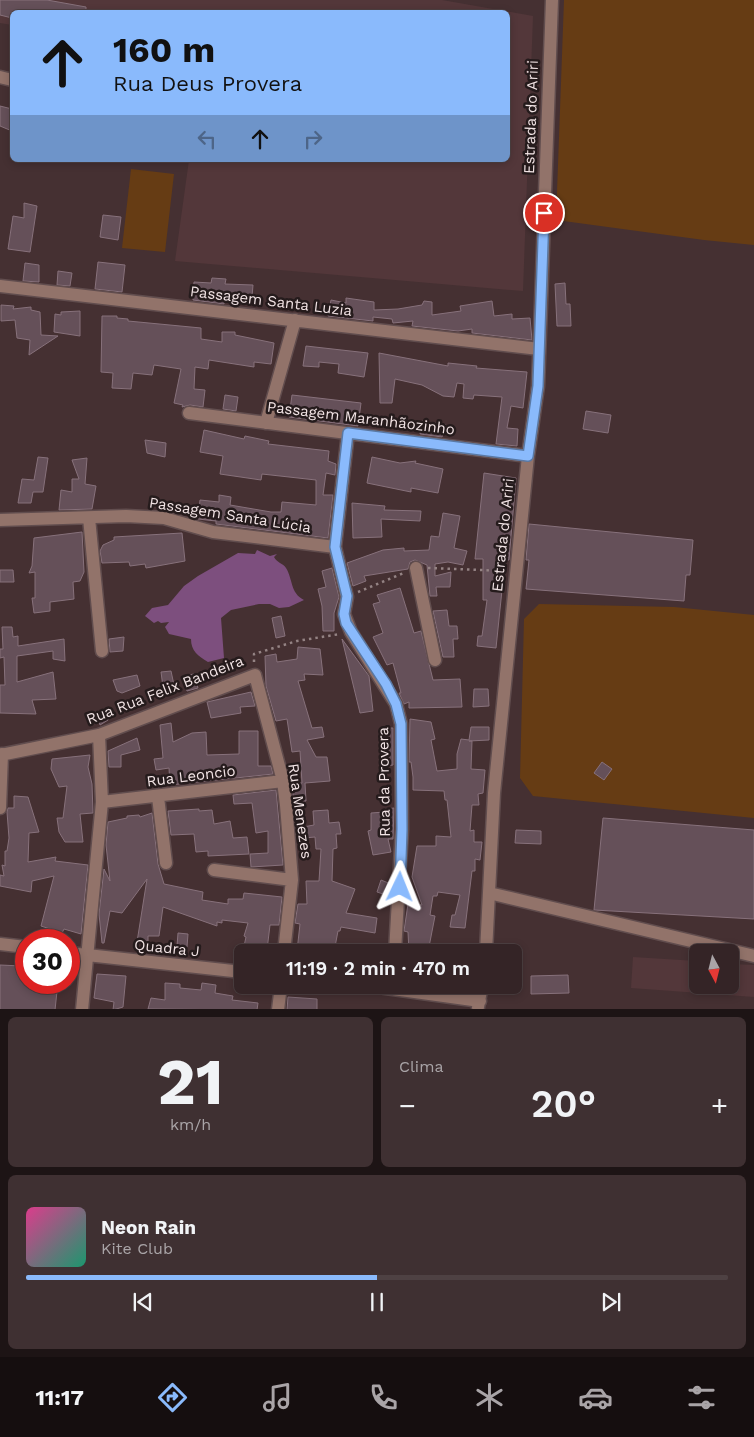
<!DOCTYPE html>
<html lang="pt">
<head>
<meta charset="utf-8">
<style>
	:root { --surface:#342426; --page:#3f3032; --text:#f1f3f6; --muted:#a9a4a7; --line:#4e4143; --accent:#8abafc }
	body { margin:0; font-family:"Work Sans",sans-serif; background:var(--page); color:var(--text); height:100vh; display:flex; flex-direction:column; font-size:19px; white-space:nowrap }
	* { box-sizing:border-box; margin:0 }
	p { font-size:16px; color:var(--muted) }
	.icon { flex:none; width:28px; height:28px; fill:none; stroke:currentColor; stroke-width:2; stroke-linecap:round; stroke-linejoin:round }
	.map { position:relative; height:1009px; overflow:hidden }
	.panel { display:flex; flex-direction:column; gap:8px; padding:8px; background:#1d1415; flex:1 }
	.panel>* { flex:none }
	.hud { position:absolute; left:10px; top:10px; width:500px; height:152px; border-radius:8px; box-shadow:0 2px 8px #0003,0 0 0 1px var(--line); background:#8abafc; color:#111; overflow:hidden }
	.needle { width:32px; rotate:173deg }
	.controls { position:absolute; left:689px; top:944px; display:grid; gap:10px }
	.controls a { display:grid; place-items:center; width:50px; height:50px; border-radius:8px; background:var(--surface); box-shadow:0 2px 8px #0003,0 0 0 1px var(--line); font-size:25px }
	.speed { position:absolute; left:15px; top:929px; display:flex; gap:10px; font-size:25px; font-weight:700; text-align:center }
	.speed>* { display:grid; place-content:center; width:65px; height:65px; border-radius:50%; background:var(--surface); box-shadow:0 2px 8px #0003,0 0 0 1px var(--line); line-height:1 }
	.speed .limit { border:8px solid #d22; background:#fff; color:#111 }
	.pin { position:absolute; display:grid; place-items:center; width:42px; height:42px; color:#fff; margin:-21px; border:2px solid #fff; border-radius:50%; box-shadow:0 1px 5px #0007 }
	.me { position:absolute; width:55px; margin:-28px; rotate:2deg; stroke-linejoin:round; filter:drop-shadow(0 0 4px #0008) }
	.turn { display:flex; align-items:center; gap:18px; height:105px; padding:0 20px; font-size:22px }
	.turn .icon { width:65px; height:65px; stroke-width:2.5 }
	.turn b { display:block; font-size:35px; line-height:42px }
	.lanes { display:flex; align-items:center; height:48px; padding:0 20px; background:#0003; justify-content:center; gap:25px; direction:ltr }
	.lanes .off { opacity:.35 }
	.big { font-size:38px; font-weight:600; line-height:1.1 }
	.panel .card { flex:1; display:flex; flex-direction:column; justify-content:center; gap:8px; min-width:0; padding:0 18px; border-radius:8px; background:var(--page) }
	.panel .dial { align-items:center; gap:0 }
	.dial b { font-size:65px; line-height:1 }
	.song { display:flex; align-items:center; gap:15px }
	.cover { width:60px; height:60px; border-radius:8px; background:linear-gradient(135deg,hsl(330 70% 55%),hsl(160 70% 35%)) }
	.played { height:5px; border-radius:2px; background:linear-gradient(90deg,var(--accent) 50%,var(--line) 50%) }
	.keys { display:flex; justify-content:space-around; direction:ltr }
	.heat { display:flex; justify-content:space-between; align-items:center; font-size:28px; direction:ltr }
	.panel .tiles { flex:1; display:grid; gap:8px; grid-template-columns:1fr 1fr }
	.card:last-child { grid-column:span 2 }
	.trip { position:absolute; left:234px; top:944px; width:288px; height:50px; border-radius:8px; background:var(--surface); box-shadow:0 2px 8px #0003,0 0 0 1px var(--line); font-weight:600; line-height:50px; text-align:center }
	.dock { display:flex; height:80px; justify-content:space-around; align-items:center; background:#150e0f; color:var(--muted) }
	.dock .icon { width:35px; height:35px }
	.dock .active { color:var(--accent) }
	.dock b { font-size:22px; color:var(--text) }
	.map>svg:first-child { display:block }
	.built { fill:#53373a }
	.green { fill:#663c14 }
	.water { fill:#7d4f7e }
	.building { fill:#655059; stroke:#87717b }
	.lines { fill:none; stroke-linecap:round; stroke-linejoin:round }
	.minor-casing { stroke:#614d4e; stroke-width:15 }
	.path { stroke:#948384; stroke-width:2.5; stroke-dasharray:2.5 4; stroke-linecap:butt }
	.minor { stroke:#92736a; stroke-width:12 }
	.route-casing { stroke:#5a79a4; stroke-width:12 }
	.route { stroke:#8abafc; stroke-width:9 }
	.labels { text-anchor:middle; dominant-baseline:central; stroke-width:5; stroke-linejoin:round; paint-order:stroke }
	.street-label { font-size:15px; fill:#f1e3e4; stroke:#251b1c }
</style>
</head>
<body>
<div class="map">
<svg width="754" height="1010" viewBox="0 0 754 1010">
	<rect width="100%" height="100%" fill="#453032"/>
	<path class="built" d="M0,0H442L533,16L523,291L175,261L189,160H508V12H12V25L0,23Z
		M633,957L697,961L698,985H730V964L754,965V997L631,988Z"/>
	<path class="green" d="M564,0H754V245L704,240L556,220Z
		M131,169L174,174L165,252L122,248Z
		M539,604L674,607L754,615V818L533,796L520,778L524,619Z"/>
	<path class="water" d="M257,550L270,556L277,554L274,557C277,563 283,563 286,568C293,579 290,593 304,600L289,607L279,608L270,604H259L231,610L221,618L224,658L208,662C198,656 191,651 191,639L169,634L165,627L169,622L161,623L158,621L154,623L145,616L152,608L168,605L184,586L198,576L238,553L255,554Z"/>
	<path class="building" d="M0,0H47L86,7V12H12V18L0,15Z
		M0,106L12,109V131L0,126Z
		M24,203L37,206L30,252L8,249L13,216L24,218Z
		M103,215L121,217L118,240L100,237Z
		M98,262L125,265L122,292L95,289Z
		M25,263L39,265V282L23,281Z
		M58,271L72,273L70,286L57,285Z
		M212,278L226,279L225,284L253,285L252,297L224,295V304L193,300L194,282L211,283Z
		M565,283L566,304H570L571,326H557L555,284Z
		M346,298L374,302V310L398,309L422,305L424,301L432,302V315L461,311L460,306L492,301L494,316L512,314V319L530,318L532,340L472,333V329L458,331L412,326L413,321L393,323L392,319L373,317V321L328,316L331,300L346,303Z
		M1,305L14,306L13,309L31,307V310L40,312L41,335L58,336L29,355L30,340L17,338L15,320L1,321Z
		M80,311V336L54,332L55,314L61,315V312Z
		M102,316H117V318L128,319V321L201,328V339L222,342V332H235V335L274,343L271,364L254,362V367L209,360L208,369L195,367L194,389L205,390L203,407L190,405L182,407L183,405L174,403L181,369L154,365L152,375L133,373L131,389L112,388L113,373L101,372Z
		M306,346L368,353L364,377L338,373L339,364L319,362V367L303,366Z
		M379,353L448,366V363L477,366L476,368L527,372L523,408L511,406L507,428L518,429L517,446L496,444L502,397L474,395L473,399L463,398L464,384L457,383L454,397L443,396L422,385L395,379L392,403H380Z
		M225,395L238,397L236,411L223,409Z
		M292,395L361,403L358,426L289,417Z
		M586,411L611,415L608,433L583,429Z
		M422,421L446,425L442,437L420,434Z
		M204,430L244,439L245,436L269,441L268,444L329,451L328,461L336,464L335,475L326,473L323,495H333L328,538L216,524V521L198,519L200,500L219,502V495L231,497L230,505L271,512H281L282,502L316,505V480L262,474L261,480L220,474L223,456L200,452Z
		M145,440L166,443L165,457L147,453Z
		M38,457L48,458L43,492H33L31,503H18L22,479L34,480Z
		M372,457L400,463L416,461L415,463L443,469L438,493L411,488V492L367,483Z
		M87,458L85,484L96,486L92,509L59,510L61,490L72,492V479H79L72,460Z
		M484,473L516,478L509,560H502V590L496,648L477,646L478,636H482L487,600H483V559H475Z
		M352,503L385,506L384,510L421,511L420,521L381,519L382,537L353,538Z
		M443,513L460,516L454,548L467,551L463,565L448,562L435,564V576L451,572L450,587H436L437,596H430L427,565L415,560L410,562L408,569L364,576L366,581L353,586L347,563L383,550L404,548V551L429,550L431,536L439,537Z
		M529,524L693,540L690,575H686L684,601L526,589L529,560H526Z
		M82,532L84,572L80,581L73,582L74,599L50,602V611L34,613L32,598H35V572L29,573L32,566L34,538Z
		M182,533L185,561L146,568L145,564L130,566L129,562L102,563L100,551L103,545L114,540V537Z
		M332,568L339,597L334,613V631H323L322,606L318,589L326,587L322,571Z
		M0,570H13L14,582H0Z
		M400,588L414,633L421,631L433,680L460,679L462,707L409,708V702L404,704L399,693H401L393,663L387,665L373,637L383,633L373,604L380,602L377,595Z
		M447,610L449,626H457L458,639H453L454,657H443L433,611Z
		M281,616L285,636L276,638L272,618Z
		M2,627H12L13,637L18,636V646L64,639L65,661L53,659V651L17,656V682L53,672L56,699L32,700L36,714L0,713V685H5L4,657L0,658V649H3Z
		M124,637L123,651L110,652L109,639Z
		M342,639L369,676L373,711L360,713Z
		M298,647L320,649L323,675L304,674L305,680L298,681L312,728L322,727L324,737L307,740L316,757H327L330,781L305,783L306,801H294L292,788H296L295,783H302L300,751L292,752L287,719L276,721L266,686L265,656L276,654L277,662L297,659Z
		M171,671L174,685L163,687L161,672Z
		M194,674L198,688L187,691L183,676Z
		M137,675L140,686L122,693L117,691L113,680Z
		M474,689H488L489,706L473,707Z
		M251,692L255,706L240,707L241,713L211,718L207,702Z
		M108,711V720L100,725L95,712Z
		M410,719L431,722L435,739L431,740L437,771L457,769V754L461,739L469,740L471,727H489V740L469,741H472L471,769L485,770L483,793L478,794L479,805H472L470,831L474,830V842H482L480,860L475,859V871H472L465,928L450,927L452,915H455L460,895L438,892L437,896H433L430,915L435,916L428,952H409L408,932L404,931L408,904L422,905L412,877L417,846H436V836L451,837L447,800H445L444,791L413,790V777L411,762H409Z
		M171,723L173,742L192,733L206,732L207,755L239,754V731H258V766H271L273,774L170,785L169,768L156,770L154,759L163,758L160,725Z
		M381,728H393V765L387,766Z
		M137,738L140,750L121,755V767H109L108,751Z
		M90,755L88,767L92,784L93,813L80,814L83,842H65L59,832L57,818H63L67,786L59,787L51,769L52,759Z
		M602,762L612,769L604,780L594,773Z
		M276,790L283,865L251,867L250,854L268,853V831L256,833L252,803L234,804L233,795Z
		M14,796L28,797L39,832L29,833L28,862L56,857L55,861L88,865L81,934L64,929L62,933L41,926L54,876L32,881L31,892L0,886V875L4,876L2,865L5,866V851H7L9,838L7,812L8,808H14Z
		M394,808L393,839H388L391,852L373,855L368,831L371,830V813L385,812V809Z
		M199,809V811L212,810L214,824L230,821L233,838L247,837L249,854L208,856V851L196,852L194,834L171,835L168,811Z
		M328,810L329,823L339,822L341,834H336L337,848L333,849L332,881L355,889L346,913L377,918L375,933L341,927L340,931H338L334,952L297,951L300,924L295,923L298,904H307L306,881H319L321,849H316L315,837L304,838L303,827L314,825L313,811Z
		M152,813L158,864L164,884L203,892L202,900L228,904V899H243L244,893L282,897L279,925H270L267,950L244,946L246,937L244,936L248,923L222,920V923L217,922V926L163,907L159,936H148V945L137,942L147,879L122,913L110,911L104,943H102L99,914L104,869L110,881L106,845L108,822L127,818V816L139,815L140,817Z
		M603,818L754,830V919L594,910Z
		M516,830L541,831V844L515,843Z
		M381,880L391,884L389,896L377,892Z
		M178,933L188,934L187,947L177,946Z
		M0,965L22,966V982H58L55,1010H0Z
		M97,974L126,976L123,1007L113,1010L114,1002L94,998Z
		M568,975L569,993L531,994V976Z
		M165,983L180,984V988L201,990L202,983L216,985L215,993L233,996L232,1000L258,1003L257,1010L148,1009L151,998L165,1000Z
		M288,997L317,999V1010H287Z"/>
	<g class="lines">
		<g class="minor-casing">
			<path id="minor" d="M0,77L12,80
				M0,286L539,349
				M189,413L528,456
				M266,423L295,320
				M348,433L335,547L347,597L344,614L351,632L396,704L401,724L402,829L395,952
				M89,518L102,651
				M0,520L126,516L164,518L213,532L335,547
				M416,568L435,660
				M0,755L99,735L255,675L283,781L286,805L292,880L284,952
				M158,797L166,863
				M102,802L283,781
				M0,808L2,754
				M214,870L292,880
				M489,893L754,956
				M0,944L26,947
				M486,952L494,793L528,456L538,386L552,0
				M69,953L242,972
				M364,985L480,1001
				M478,1007L482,985
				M82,1010L102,802L99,735
				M278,1010L281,985"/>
		</g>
		<path class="path" d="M428,568L505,571
			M358,592L406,572
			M254,662V654L297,641L340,634"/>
		<use href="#minor" class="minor"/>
	</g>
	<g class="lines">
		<g class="route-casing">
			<path id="route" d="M400,887L402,829L401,724L396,704L386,684L346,623L344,614L347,596L335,547L348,433L528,456L538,386L544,213"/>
		</g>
		<use href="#route" class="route"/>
	</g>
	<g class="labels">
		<g class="street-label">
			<text transform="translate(531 117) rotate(-88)">Estrada do Ariri</text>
			<text transform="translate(271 301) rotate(7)">Passagem Santa Luzia</text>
			<text transform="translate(361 418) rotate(7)">Passagem Maranhãozinho</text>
			<text transform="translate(230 515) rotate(9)">Passagem Santa Lúcia</text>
			<text transform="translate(503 535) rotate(-84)">Estrada do Ariri</text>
			<text transform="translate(165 690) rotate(-21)">Rua Rua Felix Bandeira</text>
			<text transform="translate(191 776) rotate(-7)">Rua Leoncio</text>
			<text transform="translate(384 782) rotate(-91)">Rua da Provera</text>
			<text transform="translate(300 811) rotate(82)">Rua Menezes</text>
			<text transform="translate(167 948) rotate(6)">Quadra J</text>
		</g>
	</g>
</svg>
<div class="controls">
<a><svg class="needle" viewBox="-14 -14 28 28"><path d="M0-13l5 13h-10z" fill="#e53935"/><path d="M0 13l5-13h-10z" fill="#a9a4a7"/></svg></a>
</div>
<div class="speed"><div class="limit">30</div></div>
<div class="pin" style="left:544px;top:213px;background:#d93025"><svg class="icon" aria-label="arrive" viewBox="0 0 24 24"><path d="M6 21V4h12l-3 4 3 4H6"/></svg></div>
<svg class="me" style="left:400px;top:887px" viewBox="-20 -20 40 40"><path d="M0-17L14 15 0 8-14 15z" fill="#8abafc" stroke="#fff" stroke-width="4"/></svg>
<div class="trip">11:19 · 2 min · 470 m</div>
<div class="hud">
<div class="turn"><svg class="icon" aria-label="ahead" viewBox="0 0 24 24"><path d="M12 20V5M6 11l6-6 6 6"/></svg><div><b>160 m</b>Rua Deus Provera</div></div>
<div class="lanes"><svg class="icon off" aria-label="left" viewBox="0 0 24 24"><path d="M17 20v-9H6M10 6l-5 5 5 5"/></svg><svg class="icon" aria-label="ahead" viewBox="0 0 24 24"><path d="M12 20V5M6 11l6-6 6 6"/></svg><svg class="icon off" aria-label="right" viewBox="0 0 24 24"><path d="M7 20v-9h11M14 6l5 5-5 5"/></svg></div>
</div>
</div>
<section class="panel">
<div class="tiles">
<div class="card dial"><b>21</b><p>km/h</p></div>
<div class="card"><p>Clima</p>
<div class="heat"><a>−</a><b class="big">20°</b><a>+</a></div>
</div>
<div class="card">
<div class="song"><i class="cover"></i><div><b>Neon Rain</b><p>Kite Club</p></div></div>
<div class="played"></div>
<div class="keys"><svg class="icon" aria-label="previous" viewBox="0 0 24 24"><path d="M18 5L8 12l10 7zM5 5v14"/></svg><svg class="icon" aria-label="pause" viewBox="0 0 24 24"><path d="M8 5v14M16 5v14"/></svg><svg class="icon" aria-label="next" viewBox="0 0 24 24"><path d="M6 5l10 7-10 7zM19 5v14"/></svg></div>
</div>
</div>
</section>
<nav class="dock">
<b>11:17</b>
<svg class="icon active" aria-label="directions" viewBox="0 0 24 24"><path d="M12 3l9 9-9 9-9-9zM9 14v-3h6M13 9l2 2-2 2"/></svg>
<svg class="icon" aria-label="music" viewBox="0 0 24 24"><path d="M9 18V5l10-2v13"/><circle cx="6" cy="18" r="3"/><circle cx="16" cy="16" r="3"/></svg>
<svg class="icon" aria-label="phone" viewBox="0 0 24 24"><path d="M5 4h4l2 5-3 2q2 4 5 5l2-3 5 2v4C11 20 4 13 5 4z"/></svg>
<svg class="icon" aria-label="climate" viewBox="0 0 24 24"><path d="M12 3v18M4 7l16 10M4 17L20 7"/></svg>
<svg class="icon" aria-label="car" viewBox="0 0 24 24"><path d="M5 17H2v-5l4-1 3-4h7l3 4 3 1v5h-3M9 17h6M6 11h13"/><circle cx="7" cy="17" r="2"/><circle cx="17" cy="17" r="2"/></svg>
<svg class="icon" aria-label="filters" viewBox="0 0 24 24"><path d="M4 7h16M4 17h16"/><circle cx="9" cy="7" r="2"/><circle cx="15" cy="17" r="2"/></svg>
</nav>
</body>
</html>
